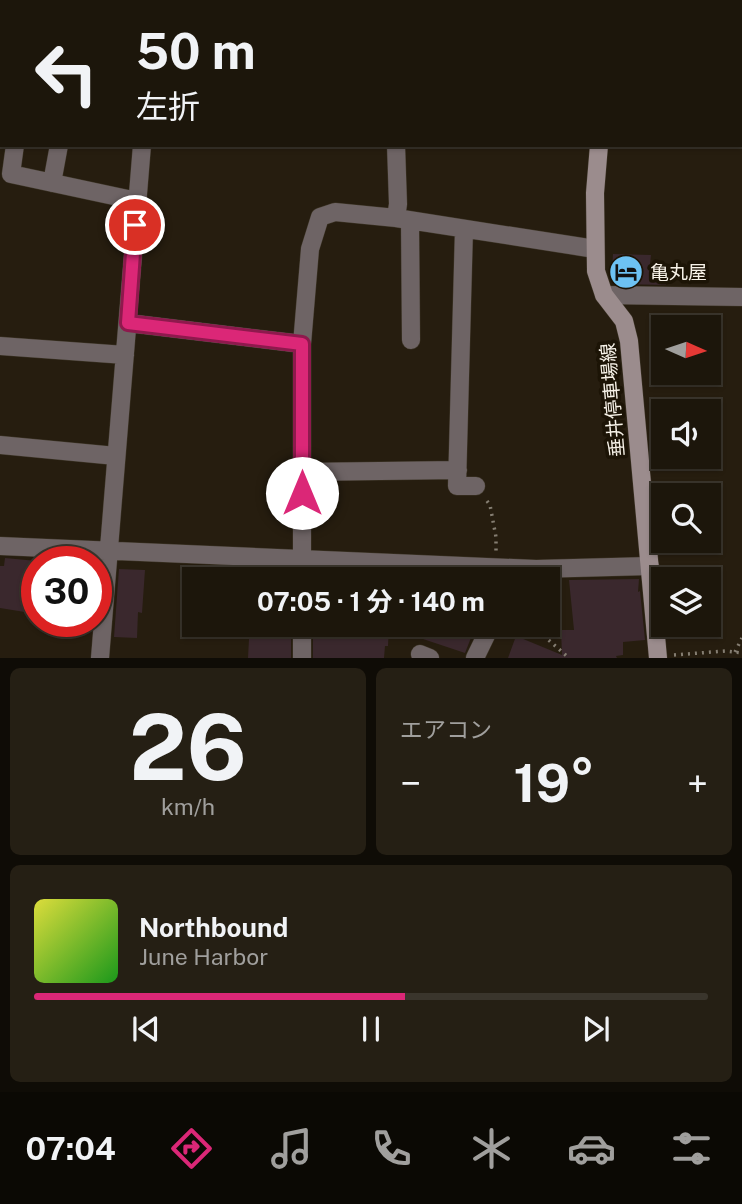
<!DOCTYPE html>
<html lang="ja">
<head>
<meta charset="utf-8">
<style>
	:root { --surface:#1c160b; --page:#251f14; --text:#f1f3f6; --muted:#a09f9d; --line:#3a352c; --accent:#db2777 }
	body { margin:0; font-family:"Public Sans","Noto Sans JP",sans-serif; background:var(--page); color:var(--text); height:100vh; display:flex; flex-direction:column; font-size:26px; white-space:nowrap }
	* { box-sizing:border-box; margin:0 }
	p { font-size:23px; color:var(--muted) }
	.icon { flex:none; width:38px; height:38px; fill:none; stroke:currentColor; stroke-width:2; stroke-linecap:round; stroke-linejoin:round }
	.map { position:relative; height:658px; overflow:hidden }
	.panel { display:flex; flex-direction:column; gap:10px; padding:10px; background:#0f0c06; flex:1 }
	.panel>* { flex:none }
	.banner { position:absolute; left:0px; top:0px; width:742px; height:147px; box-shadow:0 2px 5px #0004,0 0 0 2px var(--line); background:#1c160b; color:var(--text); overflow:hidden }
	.needle { width:46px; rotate:93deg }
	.tools { position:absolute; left:651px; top:315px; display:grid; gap:14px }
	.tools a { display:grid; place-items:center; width:70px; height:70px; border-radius:0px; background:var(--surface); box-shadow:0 2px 5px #0004,0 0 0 2px var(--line); font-size:35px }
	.speed { position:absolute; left:21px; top:546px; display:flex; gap:14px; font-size:35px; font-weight:700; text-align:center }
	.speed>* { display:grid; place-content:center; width:91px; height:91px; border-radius:50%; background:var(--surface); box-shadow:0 2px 5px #0004,0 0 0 2px var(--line); line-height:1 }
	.speed .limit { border:10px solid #d22; background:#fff; color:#111 }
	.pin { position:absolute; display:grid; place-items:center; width:60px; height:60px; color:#fff; margin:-30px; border:4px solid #fff; border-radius:50%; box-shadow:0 2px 7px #0007 }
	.me { position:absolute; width:77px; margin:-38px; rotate:0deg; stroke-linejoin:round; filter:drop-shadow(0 0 5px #0008) }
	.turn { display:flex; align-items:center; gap:24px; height:147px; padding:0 21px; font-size:32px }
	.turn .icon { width:91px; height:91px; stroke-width:2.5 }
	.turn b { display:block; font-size:49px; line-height:60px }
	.big { font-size:52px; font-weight:700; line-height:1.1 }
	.panel .widget { flex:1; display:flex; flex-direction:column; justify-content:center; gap:10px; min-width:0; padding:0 24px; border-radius:10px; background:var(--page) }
	.panel .dial { align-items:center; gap:0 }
	.dial b { font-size:91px; line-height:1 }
	.song { display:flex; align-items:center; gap:21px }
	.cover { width:84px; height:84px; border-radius:10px; background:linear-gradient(135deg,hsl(60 70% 55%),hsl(120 70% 35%)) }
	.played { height:7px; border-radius:4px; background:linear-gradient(90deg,var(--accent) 55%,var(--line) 55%) }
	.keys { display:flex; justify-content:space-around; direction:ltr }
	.heat { display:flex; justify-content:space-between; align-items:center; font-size:38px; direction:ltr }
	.panel .tiles { flex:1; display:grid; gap:10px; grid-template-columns:1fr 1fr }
	.widget:last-child { grid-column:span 2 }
	.trip { position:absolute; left:182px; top:567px; width:378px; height:70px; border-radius:0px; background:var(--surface); box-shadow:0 2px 5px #0004,0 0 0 2px var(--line); font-weight:700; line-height:70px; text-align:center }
	.tab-bar { display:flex; height:112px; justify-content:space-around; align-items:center; background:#0b0904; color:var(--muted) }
	.tab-bar .icon { width:49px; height:49px }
	.tab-bar .on { color:var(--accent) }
	.tab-bar b { font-size:32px; color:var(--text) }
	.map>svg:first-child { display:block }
	.building { fill:#3a282d }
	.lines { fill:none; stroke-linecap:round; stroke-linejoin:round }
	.street-casing { stroke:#3f3729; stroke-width:19 }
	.secondary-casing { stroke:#3f3729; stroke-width:19 }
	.path { stroke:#857e72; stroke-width:3.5; stroke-dasharray:2 5; stroke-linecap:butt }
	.street { stroke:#6e6465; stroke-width:18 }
	.secondary { stroke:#9b8c8d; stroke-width:18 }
	.route-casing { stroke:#8e194d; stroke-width:18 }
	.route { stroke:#db2777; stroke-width:12 }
	.labels { text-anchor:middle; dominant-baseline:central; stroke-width:7; stroke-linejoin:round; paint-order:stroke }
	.poi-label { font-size:19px; fill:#f7f2e8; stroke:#1c1406; text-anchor:start }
	.street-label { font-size:19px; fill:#f7f2e8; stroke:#1c1406 }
</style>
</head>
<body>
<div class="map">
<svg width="742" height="658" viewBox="0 0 742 658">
	<rect width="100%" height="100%" fill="#261d0f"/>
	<path class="building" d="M613,254L651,255L650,264H666V285L618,284L612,270Z
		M5,558L37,561V614L0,608V566H4Z
		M119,569L145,570L142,613L138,612L137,638L114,637Z
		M639,579L638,592L640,591L645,640L623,642V655L616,656L617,658H508L516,636L562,655L561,630H574L569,580Z
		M243,625H291V658H248L249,639H243Z
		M313,625H389L388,646H385L384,658H313Z
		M423,625H476L465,653L420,638Z"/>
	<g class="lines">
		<g class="street-casing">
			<path id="street" d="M17,0V2
				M391,0V2
				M592,0L610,2
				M154,2V0
				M740,24L742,25
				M15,145L11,174L137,201
				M396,145L398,204L396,218
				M52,183L59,145
				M410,220L411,340
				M464,229L457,486H476
				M604,295L742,297
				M128,323L302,344
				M0,346L125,355
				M0,445L116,456
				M302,472L458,470
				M0,546L536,569L650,566
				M302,579V344L310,249L320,217L335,212L396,218L595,249
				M302,625V658
				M420,654L430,658
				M100,658L142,145
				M475,658L491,625"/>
		</g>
		<g class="secondary-casing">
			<path id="secondary" d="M4,2L6,0
				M609,2V0
				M599,145L595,193L596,271L604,295L624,321L629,341L658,658"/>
		</g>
		<path class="path" d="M487,501L490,505L496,537V551
			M510,625L544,636L569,658
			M735,652L742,638
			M674,655L725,651L742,653"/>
		<use href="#street" class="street"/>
		<use href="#secondary" class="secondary"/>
	</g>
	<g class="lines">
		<g class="route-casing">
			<path id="route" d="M135,225L128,323L302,344V493"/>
		</g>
		<use href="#route" class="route"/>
	</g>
	<defs>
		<g id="hotel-disc" transform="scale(1.75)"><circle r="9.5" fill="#6dc2f3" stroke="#1c1406"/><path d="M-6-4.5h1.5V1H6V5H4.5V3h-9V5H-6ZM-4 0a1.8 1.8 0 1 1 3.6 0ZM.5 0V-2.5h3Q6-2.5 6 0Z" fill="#111"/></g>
	</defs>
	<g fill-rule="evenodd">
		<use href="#hotel-disc" x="626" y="272"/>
	</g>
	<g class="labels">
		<g class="poi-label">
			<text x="650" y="272">亀丸屋</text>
		</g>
		<g class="street-label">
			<text transform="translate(612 400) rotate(-95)">垂井停車場線</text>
		</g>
	</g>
</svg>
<div class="tools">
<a><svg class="needle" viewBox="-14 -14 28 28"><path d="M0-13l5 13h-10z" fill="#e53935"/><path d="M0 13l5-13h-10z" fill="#a09f9d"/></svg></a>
<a><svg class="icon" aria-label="sound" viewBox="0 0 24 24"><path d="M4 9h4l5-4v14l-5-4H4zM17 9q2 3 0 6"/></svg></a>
<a><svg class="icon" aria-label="search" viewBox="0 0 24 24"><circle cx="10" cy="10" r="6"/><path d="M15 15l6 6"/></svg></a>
<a><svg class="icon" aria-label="layers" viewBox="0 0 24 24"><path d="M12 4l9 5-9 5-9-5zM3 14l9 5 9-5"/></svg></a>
</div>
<div class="speed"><div class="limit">30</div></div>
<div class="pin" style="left:135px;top:225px;background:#d93025"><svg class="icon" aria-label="arrive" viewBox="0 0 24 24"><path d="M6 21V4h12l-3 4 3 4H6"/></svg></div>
<svg class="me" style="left:302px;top:493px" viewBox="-20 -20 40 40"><circle r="19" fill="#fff"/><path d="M0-13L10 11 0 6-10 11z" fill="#db2777"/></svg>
<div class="trip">07:05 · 1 分 · 140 m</div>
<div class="banner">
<div class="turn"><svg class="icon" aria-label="left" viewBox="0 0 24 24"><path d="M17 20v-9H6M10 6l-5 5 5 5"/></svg><div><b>50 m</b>左折</div></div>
</div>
</div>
<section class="panel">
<div class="tiles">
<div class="widget dial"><b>26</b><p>km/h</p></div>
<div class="widget"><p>エアコン</p>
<div class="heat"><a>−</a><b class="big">19°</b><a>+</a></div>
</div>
<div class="widget">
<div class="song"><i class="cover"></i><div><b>Northbound</b><p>June Harbor</p></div></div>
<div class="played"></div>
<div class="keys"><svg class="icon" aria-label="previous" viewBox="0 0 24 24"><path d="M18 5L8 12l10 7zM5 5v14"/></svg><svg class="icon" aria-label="pause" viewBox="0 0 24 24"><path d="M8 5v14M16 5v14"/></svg><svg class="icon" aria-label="next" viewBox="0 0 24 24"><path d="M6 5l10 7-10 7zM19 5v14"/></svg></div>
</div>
</div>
</section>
<nav class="tab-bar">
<b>07:04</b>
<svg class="icon on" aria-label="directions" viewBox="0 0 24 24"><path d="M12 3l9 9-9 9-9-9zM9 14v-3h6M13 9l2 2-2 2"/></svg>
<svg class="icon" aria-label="music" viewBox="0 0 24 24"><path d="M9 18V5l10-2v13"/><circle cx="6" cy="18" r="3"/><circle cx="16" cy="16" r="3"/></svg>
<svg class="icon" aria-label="phone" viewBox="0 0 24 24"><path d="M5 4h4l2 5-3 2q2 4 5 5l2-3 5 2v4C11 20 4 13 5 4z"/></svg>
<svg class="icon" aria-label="climate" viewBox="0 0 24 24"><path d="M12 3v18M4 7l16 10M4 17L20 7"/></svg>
<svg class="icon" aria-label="car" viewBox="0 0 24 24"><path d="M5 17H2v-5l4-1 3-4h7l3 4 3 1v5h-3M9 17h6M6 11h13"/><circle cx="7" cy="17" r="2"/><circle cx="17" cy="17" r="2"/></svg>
<svg class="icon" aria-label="filters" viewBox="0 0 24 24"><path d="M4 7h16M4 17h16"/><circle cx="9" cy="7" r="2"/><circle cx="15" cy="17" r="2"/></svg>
</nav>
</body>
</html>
